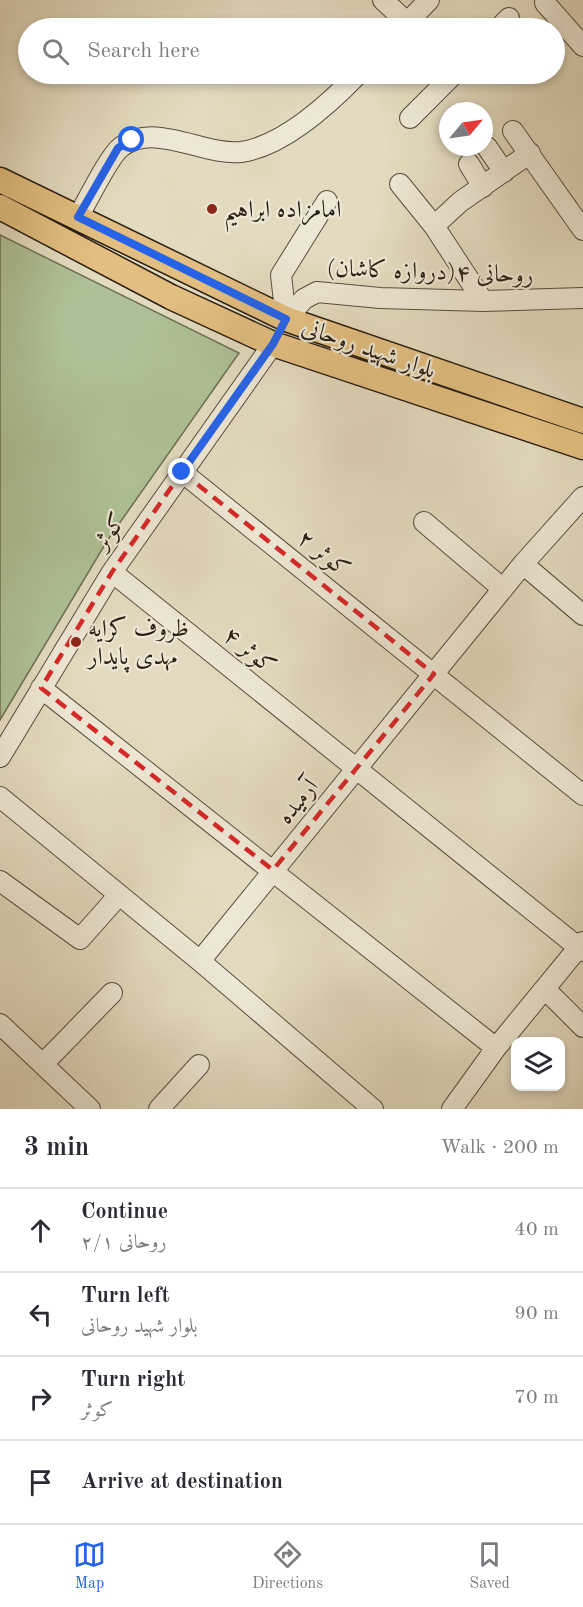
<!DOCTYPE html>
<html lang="en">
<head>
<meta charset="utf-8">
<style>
	body { margin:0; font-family:"Old Standard TT",Amiri,serif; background:#f7f7f7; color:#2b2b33 }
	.controls { position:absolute; right:18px; bottom:18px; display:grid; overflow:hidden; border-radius:12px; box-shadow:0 3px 9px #0003 }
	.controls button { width:54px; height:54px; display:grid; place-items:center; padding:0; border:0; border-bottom:2px solid #e1e1e2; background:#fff; color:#2b2b33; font:30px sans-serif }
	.compass { position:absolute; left:439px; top:102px; width:54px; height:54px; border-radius:50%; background:#fff; box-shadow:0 3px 9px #0003; rotate:61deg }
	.stop { position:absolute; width:18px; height:18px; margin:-14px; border:4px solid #2563eb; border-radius:50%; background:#fff }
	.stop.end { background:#2563eb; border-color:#fff; box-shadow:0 2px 6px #0008 }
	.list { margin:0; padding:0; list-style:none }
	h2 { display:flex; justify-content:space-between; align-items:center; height:78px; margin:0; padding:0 24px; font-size:26px }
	h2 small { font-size:20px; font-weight:400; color:#7c7c81 }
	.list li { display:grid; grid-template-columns:39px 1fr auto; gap:18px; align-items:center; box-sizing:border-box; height:84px; padding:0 24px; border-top:2px solid #e1e1e2 }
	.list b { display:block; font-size:22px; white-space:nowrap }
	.list p { margin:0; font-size:20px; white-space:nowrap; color:#7c7c81 }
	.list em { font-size:20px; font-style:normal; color:#7c7c81 }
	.icon { flex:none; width:33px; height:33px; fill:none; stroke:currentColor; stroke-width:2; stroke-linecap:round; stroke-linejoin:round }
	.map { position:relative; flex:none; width:583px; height:1109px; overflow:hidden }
	.search { position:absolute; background:#fff; box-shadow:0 3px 9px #0003; left:18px; right:18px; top:18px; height:66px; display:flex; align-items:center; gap:15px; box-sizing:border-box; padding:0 21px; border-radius:33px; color:#7c7c81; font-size:22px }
	.sheet { height:414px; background:#fff }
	nav { display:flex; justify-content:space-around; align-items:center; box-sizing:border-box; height:84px; border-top:2px solid #e1e1e2; background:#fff; font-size:16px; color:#7c7c81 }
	nav a { display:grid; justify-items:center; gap:3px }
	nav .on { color:#2563eb }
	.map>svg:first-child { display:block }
	.green { fill:#aec196; stroke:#6c7054; stroke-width:1.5 }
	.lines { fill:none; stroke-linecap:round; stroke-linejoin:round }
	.minor-casing { stroke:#594d3e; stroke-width:22 }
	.major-casing { stroke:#2b1e13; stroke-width:27 }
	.minor { stroke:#ede8d5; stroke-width:20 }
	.major { stroke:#e2be80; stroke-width:24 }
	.route { stroke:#2563eb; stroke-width:8 }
	.marked { fill:none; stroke:#d62828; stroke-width:4.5; stroke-dasharray:12 8; stroke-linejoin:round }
	.poi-dot { fill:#8f2418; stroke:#ede8d5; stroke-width:2 }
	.labels { text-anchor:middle; stroke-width:4.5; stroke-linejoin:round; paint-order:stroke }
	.poi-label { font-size:24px; fill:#2b1e13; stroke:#ede8d5; text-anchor:start }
	.street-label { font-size:24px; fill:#2b1e13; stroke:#ede8d5 }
</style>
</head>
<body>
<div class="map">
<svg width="583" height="1109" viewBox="0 0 583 1109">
	<rect width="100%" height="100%" fill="#e3dbbf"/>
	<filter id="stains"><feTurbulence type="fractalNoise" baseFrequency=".00333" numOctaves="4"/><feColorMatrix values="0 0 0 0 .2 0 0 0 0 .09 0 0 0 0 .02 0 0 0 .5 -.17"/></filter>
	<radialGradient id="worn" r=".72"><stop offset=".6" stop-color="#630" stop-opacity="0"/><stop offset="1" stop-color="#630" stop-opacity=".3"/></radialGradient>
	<path class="green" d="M0 235 239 353 107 541 0 720Z"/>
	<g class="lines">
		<g class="minor-casing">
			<path id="minor" d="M383 0 413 28
				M545 3 583 46
				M402 28 429 0
				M499 28 509 18
				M410 118 454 74
				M513 131 583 230
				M487 147 504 172
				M469 164 483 187
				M400 184 434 226 483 301
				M78 217C87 202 109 156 121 147 155 121 203 156 241 152 283 146 330 103 358 74
				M434 226 460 202 530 153
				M286 319 304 299 317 292 380 298 483 301 583 298
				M286 319 281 275 327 201
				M182 472 583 795
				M424 522 503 589
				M523 564 583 615
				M112 572 583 951
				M41 688 496 1048
				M0 757 112 572 273 344
				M0 797 200 961 373 1109
				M0 881 80 939 119 895
				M200 961 523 564 583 497
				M545 989 583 1027
				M0 1024 90 1109
				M43 1064 112 993
				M159 1109 199 1065
				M452 1109 496 1048 583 942"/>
		</g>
		<g class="major-casing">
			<path id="major" d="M0 180 286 319 583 421
				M0 207 171 297 273 344 583 447"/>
		</g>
		<use href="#minor" class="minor"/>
		<use href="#major" class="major"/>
	</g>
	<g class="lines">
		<path class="route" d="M132 140 118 148 78 217 286 319 273 344 182 472"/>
	</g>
	<path class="marked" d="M182 472 434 674 273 870 41 688 112 572Z"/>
	<g class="poi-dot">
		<circle cx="212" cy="209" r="6"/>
		<circle cx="76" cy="642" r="6"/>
	</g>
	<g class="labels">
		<g class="poi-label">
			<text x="224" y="217">امامزاده ابراهیم</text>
			<text x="88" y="636">ظروف کرایه<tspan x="88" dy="28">مهدی پایدار</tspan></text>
		</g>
		<g class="street-label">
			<text transform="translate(430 271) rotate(2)" y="8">روحانی ۴(دروازه کاشان)</text>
			<text transform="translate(369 348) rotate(19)" y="8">بلوار شهید روحانی</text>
			<text transform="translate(109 531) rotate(-55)" y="8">کوثر</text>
			<text transform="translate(324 553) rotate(39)" y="8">کوثر ۲</text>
			<text transform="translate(250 650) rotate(39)" y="8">کوثر ۴</text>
			<text transform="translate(297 801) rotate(-51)" y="8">آرمیده</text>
		</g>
	</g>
	<rect width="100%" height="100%" filter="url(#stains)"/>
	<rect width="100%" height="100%" fill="url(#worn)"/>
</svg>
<div class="controls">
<button><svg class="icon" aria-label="layers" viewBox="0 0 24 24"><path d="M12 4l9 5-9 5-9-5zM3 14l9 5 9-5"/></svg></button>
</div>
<svg class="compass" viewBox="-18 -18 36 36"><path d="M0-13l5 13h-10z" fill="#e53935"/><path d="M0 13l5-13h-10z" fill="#7c7c81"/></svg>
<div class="stop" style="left:132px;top:140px"></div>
<div class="stop end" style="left:182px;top:472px"></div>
<div class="search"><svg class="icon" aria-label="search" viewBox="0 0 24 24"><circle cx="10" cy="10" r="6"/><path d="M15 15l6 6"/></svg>Search here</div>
</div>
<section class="sheet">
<h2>3 min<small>Walk · 200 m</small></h2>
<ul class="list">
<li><svg class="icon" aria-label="ahead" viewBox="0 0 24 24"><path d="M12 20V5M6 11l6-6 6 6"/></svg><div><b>Continue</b><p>روحانی ۲/۱</p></div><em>40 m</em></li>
<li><svg class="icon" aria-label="left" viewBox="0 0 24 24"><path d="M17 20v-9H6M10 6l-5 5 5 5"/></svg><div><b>Turn left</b><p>بلوار شهید روحانی</p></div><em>90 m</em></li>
<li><svg class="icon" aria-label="right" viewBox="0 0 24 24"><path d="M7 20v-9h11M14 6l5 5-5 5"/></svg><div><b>Turn right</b><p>کوثر</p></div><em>70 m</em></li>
<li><svg class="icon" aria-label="arrive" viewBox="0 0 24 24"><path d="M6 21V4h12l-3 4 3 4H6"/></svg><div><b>Arrive at destination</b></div></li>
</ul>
</section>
<nav>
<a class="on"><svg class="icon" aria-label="map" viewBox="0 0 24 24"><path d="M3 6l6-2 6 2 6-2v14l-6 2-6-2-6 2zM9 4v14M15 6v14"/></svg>Map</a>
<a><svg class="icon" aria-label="directions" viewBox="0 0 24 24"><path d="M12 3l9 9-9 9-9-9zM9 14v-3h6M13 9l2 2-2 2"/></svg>Directions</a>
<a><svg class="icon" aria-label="saved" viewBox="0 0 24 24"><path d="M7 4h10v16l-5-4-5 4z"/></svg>Saved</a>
</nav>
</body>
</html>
